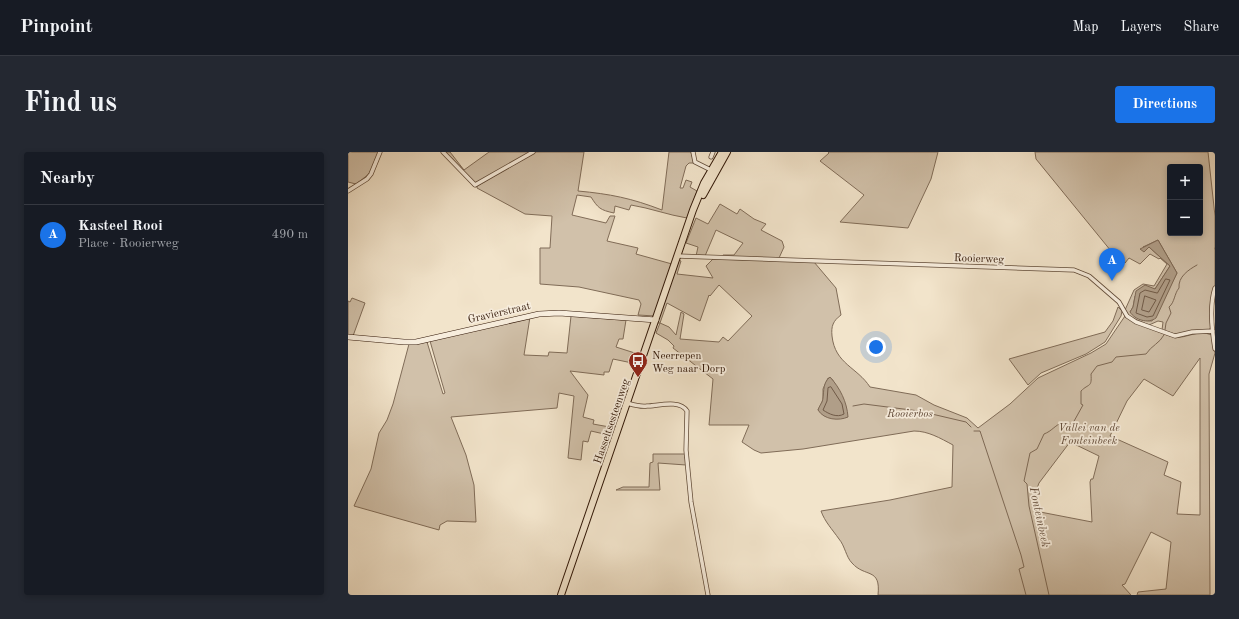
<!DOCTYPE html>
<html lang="en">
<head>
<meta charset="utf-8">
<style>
	body { margin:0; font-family:"Old Standard TT",serif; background:#242831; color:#f1f3f6 }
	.controls { position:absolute; right:12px; top:12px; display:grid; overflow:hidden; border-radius:4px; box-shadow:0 2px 6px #0003 }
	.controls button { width:36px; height:36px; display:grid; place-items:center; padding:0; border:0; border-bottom:1px solid #363941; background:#171b24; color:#f1f3f6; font:20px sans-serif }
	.you { position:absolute; left:528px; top:195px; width:14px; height:14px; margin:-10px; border:3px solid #fff; border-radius:50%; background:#1a73e8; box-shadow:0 0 0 6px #1a73e833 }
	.badge { display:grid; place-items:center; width:26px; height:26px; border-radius:50%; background:#1a73e8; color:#fff; font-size:13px; font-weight:700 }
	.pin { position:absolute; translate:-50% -33px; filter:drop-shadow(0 1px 2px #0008) }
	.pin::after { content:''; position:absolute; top:21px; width:14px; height:12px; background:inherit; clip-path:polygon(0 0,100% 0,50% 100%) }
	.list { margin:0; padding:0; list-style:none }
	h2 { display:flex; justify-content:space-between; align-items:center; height:52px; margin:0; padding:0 16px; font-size:17px }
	h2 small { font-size:13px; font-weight:400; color:#9ea1a6 }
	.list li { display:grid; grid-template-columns:26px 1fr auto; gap:12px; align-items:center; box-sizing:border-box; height:60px; padding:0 16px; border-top:1px solid #363941 }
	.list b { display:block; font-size:15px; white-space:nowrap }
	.list p { margin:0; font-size:13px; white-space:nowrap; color:#9ea1a6 }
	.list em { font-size:13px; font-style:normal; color:#9ea1a6 }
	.map { position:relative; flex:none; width:867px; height:443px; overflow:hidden; border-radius:4px }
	header { display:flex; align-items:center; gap:24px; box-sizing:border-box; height:56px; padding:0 20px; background:#171b24; border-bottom:1px solid #363941 }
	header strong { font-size:19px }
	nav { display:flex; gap:22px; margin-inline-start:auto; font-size:14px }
	.intro { display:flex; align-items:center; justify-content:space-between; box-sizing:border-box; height:96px; padding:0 24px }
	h1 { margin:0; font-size:28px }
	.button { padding:10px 18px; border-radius:4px; background:#1a73e8; color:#fff; font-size:14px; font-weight:700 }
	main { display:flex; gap:24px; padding:0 24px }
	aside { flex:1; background:#171b24; border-radius:4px; box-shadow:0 2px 6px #0003 }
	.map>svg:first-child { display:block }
	.green { fill:#d1c1aa; stroke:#806c58; fill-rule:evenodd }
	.water { fill:#b09e88; stroke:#7d6854 }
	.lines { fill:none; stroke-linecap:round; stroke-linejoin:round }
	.shore { stroke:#705a47; stroke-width:1 }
	.stream { stroke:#7d6854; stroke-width:1 }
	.street-casing { stroke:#604a37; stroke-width:5 }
	.secondary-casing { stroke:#301606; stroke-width:6 }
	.primary-casing { stroke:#301606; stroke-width:8 }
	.street { stroke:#f7eddd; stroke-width:3.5 }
	.secondary { stroke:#f7eddd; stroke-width:5 }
	.primary { stroke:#f2e4cb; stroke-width:6 }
	.labels { text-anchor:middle; stroke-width:3.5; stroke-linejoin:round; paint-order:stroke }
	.street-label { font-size:11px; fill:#301606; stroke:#f7eddd }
	.poi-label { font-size:11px; fill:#301606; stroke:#f7eddd; text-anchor:start }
	.park-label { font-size:11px; font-style:italic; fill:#604937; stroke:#f7eddd }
	.water-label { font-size:12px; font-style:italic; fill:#634c3a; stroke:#f7eddd }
</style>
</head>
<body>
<header>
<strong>Pinpoint</strong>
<nav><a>Map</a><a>Layers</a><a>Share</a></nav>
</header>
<div class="intro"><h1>Find us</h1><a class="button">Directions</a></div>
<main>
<aside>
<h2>Nearby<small></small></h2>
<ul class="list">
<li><span class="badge">A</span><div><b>Kasteel Rooi</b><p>Place · Rooierweg</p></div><em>490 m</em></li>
</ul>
</aside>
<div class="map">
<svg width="867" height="443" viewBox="0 0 867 443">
	<rect width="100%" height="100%" fill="#f2e4cb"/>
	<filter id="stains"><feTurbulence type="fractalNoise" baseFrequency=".005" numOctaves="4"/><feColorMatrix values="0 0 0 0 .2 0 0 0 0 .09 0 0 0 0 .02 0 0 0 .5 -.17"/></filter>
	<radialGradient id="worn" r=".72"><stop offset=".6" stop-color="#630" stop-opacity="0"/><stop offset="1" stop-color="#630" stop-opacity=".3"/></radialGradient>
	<path class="green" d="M0 0H31L21 22 8 32 0 30Z
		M97 0H102L116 18 141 0H184L128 32Z
		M188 0H236L230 39C262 42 283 46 314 58L321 0H343L346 11H341L338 14 332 36H335L338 28 344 30 342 35 349 39 339 66C320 63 302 56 283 53L281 58 267 54 266 61C252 58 250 56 243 45L229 43 224 63 258 71 262 64H267L259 89 290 96 288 102 324 112 307 164 290 163 293 152 291 148 231 135 192 132V96H202L204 64 177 62 129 36V34Z
		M480 0H590L583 27 560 76 492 70 516 43 472 9 481 1Z
		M687 0H860L867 64V134L863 175 861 178 830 183 814 178 815 170 810 169 801 173 780 164 777 158 786 138 795 132 806 134 819 112 812 106 811 107 802 102 792 112 781 106 777 111 762 105 763 99 688 7ZM822 15H852V81H822ZM810 88 829 121 804 169C794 169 789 166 782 160L785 155 787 144 807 137 822 114 801 95H795Z
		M372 52 389 62 392 57 406 67 418 72 413 78 434 89 436 95 431 106 375 105V103H386L395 91 368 78 357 104H348L350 95 338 91 348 66 360 72Z
		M365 107 466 110 488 136 493 163C485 169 483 174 484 184 487 212 509 215 522 235L568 243 586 253 619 266 630 276 662 252 690 226 743 201 758 192 777 164C790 169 815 184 827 185 838 187 849 177 864 183L867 201 861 222 862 443H789L790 440 818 437 823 390 803 380 777 432 774 433 783 443H530C533 415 517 426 504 411 498 405 497 394 491 387 484 377 477 370 473 359L542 348 604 335 605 293C592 286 580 279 566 279L455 297 413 301 406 298 394 290 401 273H361L365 227 325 196 326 194 320 188 308 181 312 171H309L331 108 333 109 329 122 365 126 358 114ZM371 133 404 164 380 189 375 185 371 190 332 187 336 162 333 160 328 183 321 175 312 171 319 151 352 169 361 143 362 144ZM852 206V363L829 362 833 330 816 323 820 310 762 284 779 249 796 227 825 244ZM480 226 484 227 490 237 470 258 475 248V237ZM722 290 751 304 745 327H743L742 330 744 370 687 359 688 339 691 331Z
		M4 146 17 151 5 184 0 183V149L2 150Z
		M770 155 774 159 773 164 757 190 738 202 693 221 680 233 661 207 757 180 765 169Z
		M223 164 278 168 275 187H271L268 195 293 203 289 212 265 207 261 220H256V223L222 219 240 243 235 265 246 268 245 272 267 276 265 284 243 279 240 290 235 289 233 308 220 306 226 244 211 241 209 256 103 265 118 303 126 333 128 370 99 369 92 373 91 378 6 354 23 317 31 281 39 268 45 252 61 192 79 190 95 242 97 241 82 189 182 165 176 203 200 204 201 200 219 201Z
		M305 302H337L338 313 310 311 312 338H268L275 335H301L302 311 305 310Z"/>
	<path class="water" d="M810 88 829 121 808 166C800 172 787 168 782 160L785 155 788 139 797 133 807 137 822 114 801 95 796 100 792 97Z
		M482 225C492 236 499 250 500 265 491 269 476 268 470 258 471 255 473 252 474 250 477 243 473 232 482 225Z"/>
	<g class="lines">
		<path class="shore" d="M818 127 822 128 805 164 799 165 788 161 792 141 797 138 809 141Z
			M797 144 808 148 801 160 794 158Z
			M483 235 494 252 496 262C489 266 481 262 475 258L479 249 480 236Z"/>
		<path class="stream" d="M867 96V97
			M817 178 818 171 823 161 821 155C827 150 826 142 831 136 830 125 840 118 849 113
			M505 254 516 252 571 259 618 270 623 275
			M626 279H632L673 403 676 415 671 417 678 443
			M701 443 681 354 679 332 676 329 682 301 689 297 696 282C704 279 706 274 715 270L721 273 725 271 735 253 733 252V239C741 231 744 236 743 222L749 214 764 210 768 205 798 202C803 194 812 191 816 183"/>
		<g class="street-casing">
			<path id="street" d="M95 0 127 33 185 0
				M345 0 347 10 363 18
				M363 5 365 0
				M0 39 19 27 23 22 32 0
				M330 104 726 118 741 124 771 150 779 164 788 170 827 184 844 180 865 179
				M867 136C861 154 864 179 867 197
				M279 251C286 253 292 255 299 254 309 254 332 247 339 259L338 298 343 350 360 443"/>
		</g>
		<g class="secondary-casing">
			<path id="secondary" d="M0 185 56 190H68L191 162 211 161 308 168"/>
		</g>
		<g class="primary-casing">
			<path id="primary" d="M355 43 379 0
				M213 443 345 58 356 31 374 0"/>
		</g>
		<use href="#street" class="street"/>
		<use href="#secondary" class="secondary"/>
		<use href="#primary" class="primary"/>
	</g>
	<defs>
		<g id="bus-pin" transform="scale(1)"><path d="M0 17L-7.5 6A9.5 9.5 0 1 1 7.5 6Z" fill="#8f2418" stroke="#f7eddd"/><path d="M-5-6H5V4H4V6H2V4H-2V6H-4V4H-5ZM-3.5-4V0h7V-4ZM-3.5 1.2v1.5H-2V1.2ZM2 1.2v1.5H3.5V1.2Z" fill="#fff"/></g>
	</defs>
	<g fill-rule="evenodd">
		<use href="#bus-pin" x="290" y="209"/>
	</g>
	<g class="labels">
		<g class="street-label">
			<text transform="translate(631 106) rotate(2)" y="4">Rooierweg</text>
			<text transform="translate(151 160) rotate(-13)" y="4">Gravierstraat</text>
			<text transform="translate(263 269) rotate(-71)" y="4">Hasseltsesteenweg</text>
		</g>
		<g class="poi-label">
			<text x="304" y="207">Neerrepen<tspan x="304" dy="13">Weg naar Dorp</tspan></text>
		</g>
		<g class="park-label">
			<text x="562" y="265">Rooierbos</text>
			<text x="741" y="279">Vallei van de<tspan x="741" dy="13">Fonteinbeek</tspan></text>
		</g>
		<g class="water-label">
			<text transform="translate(692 365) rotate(78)" y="4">Fonteinbeek</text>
		</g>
	</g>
	<rect width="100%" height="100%" filter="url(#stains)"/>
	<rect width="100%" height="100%" fill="url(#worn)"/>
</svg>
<div class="controls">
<button>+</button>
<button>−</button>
</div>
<div class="you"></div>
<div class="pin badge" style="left:764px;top:129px">A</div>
</div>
</main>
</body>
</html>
